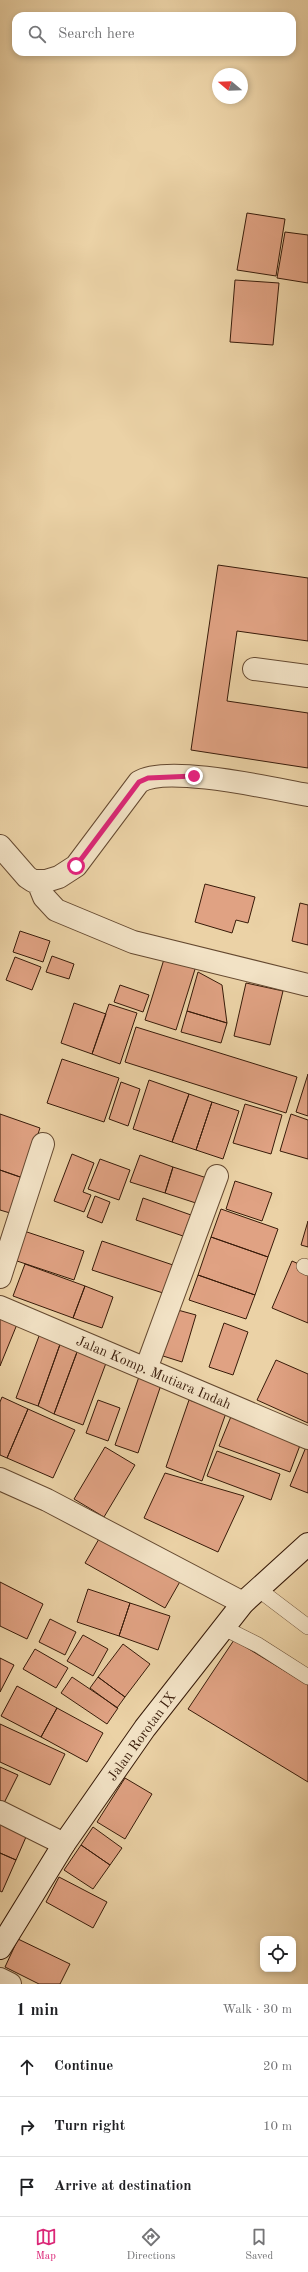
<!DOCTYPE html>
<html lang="en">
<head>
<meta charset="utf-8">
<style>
	body { margin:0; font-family:"Old Standard TT",serif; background:#f2f2f2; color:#202124 }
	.controls { position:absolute; right:12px; bottom:12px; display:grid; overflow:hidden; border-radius:8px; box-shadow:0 2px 6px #0003 }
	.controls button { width:36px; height:36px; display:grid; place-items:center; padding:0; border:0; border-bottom:1px solid #e0e0e0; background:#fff; color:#202124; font:20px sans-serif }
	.compass { position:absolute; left:212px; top:68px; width:36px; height:36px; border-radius:50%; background:#fff; box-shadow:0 2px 6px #0003; rotate:289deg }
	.stop { position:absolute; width:12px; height:12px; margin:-9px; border:3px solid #db2777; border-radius:50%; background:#fff }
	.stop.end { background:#db2777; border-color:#fff; box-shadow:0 1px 4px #0008 }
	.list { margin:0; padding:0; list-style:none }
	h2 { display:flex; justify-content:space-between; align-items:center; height:52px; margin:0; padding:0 16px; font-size:17px }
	h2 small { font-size:13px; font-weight:400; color:#757577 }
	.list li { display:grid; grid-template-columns:26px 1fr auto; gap:12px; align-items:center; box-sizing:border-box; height:60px; padding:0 16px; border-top:1px solid #e0e0e0 }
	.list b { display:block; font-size:15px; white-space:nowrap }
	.list em { font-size:13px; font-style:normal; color:#757577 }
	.icon { flex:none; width:22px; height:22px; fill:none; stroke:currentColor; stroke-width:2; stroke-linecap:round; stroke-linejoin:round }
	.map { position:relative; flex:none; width:308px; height:1984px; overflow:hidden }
	.search { position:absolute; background:#fff; box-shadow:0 2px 6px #0003; left:12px; right:12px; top:12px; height:44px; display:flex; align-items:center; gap:10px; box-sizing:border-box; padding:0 14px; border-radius:12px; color:#757577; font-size:15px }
	.sheet { height:232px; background:#fff }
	nav { display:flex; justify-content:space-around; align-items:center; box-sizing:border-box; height:56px; border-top:1px solid #e0e0e0; background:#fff; font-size:11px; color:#757577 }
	nav a { display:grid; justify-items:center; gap:2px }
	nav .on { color:#db2777 }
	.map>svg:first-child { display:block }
	.building { fill:#e0a283; stroke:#381b09 }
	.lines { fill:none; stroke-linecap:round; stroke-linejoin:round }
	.lane-casing { stroke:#654930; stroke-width:16 }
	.street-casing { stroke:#654930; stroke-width:24 }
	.secondary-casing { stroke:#381b09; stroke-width:24 }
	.lane { stroke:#f2e2c5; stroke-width:15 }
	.street { stroke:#f2e2c5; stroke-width:22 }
	.secondary { stroke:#f2e2c5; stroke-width:22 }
	.route { stroke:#db2777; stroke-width:5 }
	.labels { text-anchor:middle; stroke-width:3; stroke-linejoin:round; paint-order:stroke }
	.street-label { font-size:14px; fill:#381b09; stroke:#f2e2c5 }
</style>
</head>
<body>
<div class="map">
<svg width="308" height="1984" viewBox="0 0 308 1984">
	<rect width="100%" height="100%" fill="#ebd2a6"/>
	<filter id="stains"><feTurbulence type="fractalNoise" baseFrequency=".005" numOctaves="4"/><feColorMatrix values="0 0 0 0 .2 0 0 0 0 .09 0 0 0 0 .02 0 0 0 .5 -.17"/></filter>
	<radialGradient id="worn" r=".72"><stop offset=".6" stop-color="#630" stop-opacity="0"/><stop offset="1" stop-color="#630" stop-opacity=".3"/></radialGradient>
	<path class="building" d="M247 213 285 219 276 276 237 270Z
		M285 232 308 235V283L277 278Z
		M235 280 279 283 273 345 230 342Z
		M218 565 308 578V641L237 631 227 701 308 713V768L191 750Z
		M205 884 255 897 248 923 236 920 232 933 195 922Z
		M300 903 308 905V945L292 941Z
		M20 931 50 941 43 962 13 952Z
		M52 956 74 964 69 979 46 972Z
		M165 956 196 966 176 1030 145 1020Z
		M15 957 41 967 32 990 6 980Z
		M198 972 222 985 227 1023 187 1011Z
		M246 983 283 991 270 1045 234 1036Z
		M120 985 149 995 143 1012 114 1002Z
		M74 1003 106 1014 92 1054 61 1043Z
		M109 1004 137 1013 120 1064 92 1054Z
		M187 1011 227 1023 221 1043 181 1032Z
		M136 1027 297 1077 286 1113 125 1062Z
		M62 1059 119 1078 104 1122 47 1103Z
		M308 1074V1116L296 1112Z
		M149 1080 189 1094 172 1142 133 1129Z
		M121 1082 140 1089 128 1126 109 1119Z
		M189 1094 212 1102 196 1150 172 1142Z
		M212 1102 239 1111 223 1159 196 1150Z
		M245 1104 282 1115 271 1154 233 1143Z
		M0 1114 40 1128 23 1178 0 1170Z
		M291 1114 308 1120V1159L280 1151Z
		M72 1154 94 1163 83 1192 91 1195 84 1212 54 1201Z
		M140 1155 173 1167 165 1193 130 1182Z
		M100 1159 130 1170 119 1200 88 1189Z
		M173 1167 210 1179 202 1205 165 1193Z
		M0 1170 23 1178 10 1213 0 1210Z
		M235 1181 272 1193 262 1221 226 1209Z
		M95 1196 110 1202 102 1223 87 1217Z
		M143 1198 191 1215 183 1236 136 1220Z
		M221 1209 278 1229 268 1257 211 1237Z
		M308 1221V1247L301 1245Z
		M24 1231 84 1251 74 1280 14 1260Z
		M211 1237 268 1257 255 1295 198 1275Z
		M102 1241 173 1265 163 1293 92 1270Z
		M292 1261 308 1268V1323L272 1308Z
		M25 1264 85 1286 73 1318 13 1296Z
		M198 1275 255 1295 246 1319 189 1300Z
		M85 1286 113 1297 102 1328 73 1318Z
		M0 1309 20 1317 0 1366Z
		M174 1309 196 1315 182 1362 160 1355Z
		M224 1323 248 1332 233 1375 209 1367Z
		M42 1328 63 1336 38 1406 16 1398Z
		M63 1336 80 1344 54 1414 38 1406Z
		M80 1344 109 1355 83 1425 54 1414Z
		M276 1360 308 1374V1423L257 1400Z
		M141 1371 163 1379 138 1453 115 1445Z
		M2 1397 28 1409 7 1458 0 1455V1402Z
		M98 1400 120 1408 108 1441 86 1433Z
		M189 1400 226 1413 202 1481 166 1467Z
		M28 1409 75 1430 53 1478 7 1458Z
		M232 1414 302 1440 290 1472 219 1446Z
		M105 1447 135 1465 104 1517 74 1499Z
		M306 1447H308V1493L290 1486Z
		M217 1451 280 1474 271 1500 207 1476Z
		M165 1473 244 1496 218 1552 144 1518Z
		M103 1532 182 1578 165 1608 85 1563Z
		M0 1582 43 1604 27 1639 0 1626Z
		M88 1589 130 1603 119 1636 77 1622Z
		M130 1603 170 1616 158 1650 119 1636Z
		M50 1619 76 1632 65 1655 39 1642Z
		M83 1635 108 1649 93 1676 67 1661Z
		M234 1640 308 1685V1782L188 1709Z
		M123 1644 150 1664 125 1697 98 1677Z
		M35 1649 68 1668 56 1688 23 1669Z
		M0 1658 14 1665 0 1692Z
		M72 1677 118 1708 107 1724 61 1693Z
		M98 1677 125 1697 117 1708 90 1688Z
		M17 1686 57 1708 41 1737 1 1716Z
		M57 1708 103 1733 87 1762 41 1737Z
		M0 1724 65 1754 50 1785 0 1762Z
		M0 1767 18 1775 4 1803 0 1801Z
		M125 1778 152 1794 125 1839 97 1822Z
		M0 1817 29 1830 16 1860 0 1853Z
		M93 1827 122 1848 110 1865 81 1845Z
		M81 1845 110 1865 93 1889 64 1870Z
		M0 1853 16 1860 2 1892 0 1891Z
		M59 1877 107 1902 93 1928 46 1902Z
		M18 1939 70 1964 60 1984H39L5 1967Z"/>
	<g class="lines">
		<g class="lane-casing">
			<path id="lane" d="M304 1266 308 1268
				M258 1589 308 1627
				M224 1628 258 1645 308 1677"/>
		</g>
		<g class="street-casing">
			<path id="street" d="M254 669 308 676
				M0 846 27 877 33 881H46L59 877 76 866 139 782C166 764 274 789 308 795
				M38 882 44 897 56 910 133 942 308 985
				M0 1277 43 1144
				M0 1307 308 1438
				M146 1369 217 1176
				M0 1479 47 1500 243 1603
				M0 1812 64 1844
				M0 1979 10 1984"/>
		</g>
		<g class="secondary-casing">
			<path id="secondary" d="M0 1948 64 1844 145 1728 243 1603 308 1544"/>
		</g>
		<use href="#lane" class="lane"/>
		<use href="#street" class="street"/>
		<use href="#secondary" class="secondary"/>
	</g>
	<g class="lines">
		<path class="route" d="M76 866 139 782 148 778 194 776"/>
	</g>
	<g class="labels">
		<g class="street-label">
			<text transform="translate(154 1372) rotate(23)" y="5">Jalan Komp. Mutiara Indah</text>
			<text transform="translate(141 1736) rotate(-54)" y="5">Jalan Rorotan IX</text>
		</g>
	</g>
	<rect width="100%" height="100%" filter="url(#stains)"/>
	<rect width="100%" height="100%" fill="url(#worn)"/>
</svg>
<div class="controls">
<button><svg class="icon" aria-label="locate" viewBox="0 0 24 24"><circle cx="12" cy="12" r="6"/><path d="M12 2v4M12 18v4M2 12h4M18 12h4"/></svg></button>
</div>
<svg class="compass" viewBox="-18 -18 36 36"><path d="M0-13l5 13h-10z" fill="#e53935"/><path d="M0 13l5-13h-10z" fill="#757577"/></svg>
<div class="stop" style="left:76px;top:866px"></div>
<div class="stop end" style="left:194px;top:776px"></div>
<div class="search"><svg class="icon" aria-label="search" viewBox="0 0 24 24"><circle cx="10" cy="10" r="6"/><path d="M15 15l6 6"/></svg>Search here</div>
</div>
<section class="sheet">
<h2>1 min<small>Walk · 30 m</small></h2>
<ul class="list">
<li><svg class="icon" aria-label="ahead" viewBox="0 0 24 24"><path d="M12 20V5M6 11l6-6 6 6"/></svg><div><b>Continue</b></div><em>20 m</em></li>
<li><svg class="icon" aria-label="right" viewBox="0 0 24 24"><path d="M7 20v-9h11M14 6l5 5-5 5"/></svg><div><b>Turn right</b></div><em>10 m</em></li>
<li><svg class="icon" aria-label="arrive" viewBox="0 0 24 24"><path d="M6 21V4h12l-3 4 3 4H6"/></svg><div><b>Arrive at destination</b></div></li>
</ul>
</section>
<nav>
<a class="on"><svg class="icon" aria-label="map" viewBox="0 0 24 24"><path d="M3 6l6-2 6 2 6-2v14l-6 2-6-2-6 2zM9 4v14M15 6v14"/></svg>Map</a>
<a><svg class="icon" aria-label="directions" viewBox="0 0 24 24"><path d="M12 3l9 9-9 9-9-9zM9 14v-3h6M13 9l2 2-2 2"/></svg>Directions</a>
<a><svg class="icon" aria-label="saved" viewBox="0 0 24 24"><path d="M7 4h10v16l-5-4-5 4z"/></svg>Saved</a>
</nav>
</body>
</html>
